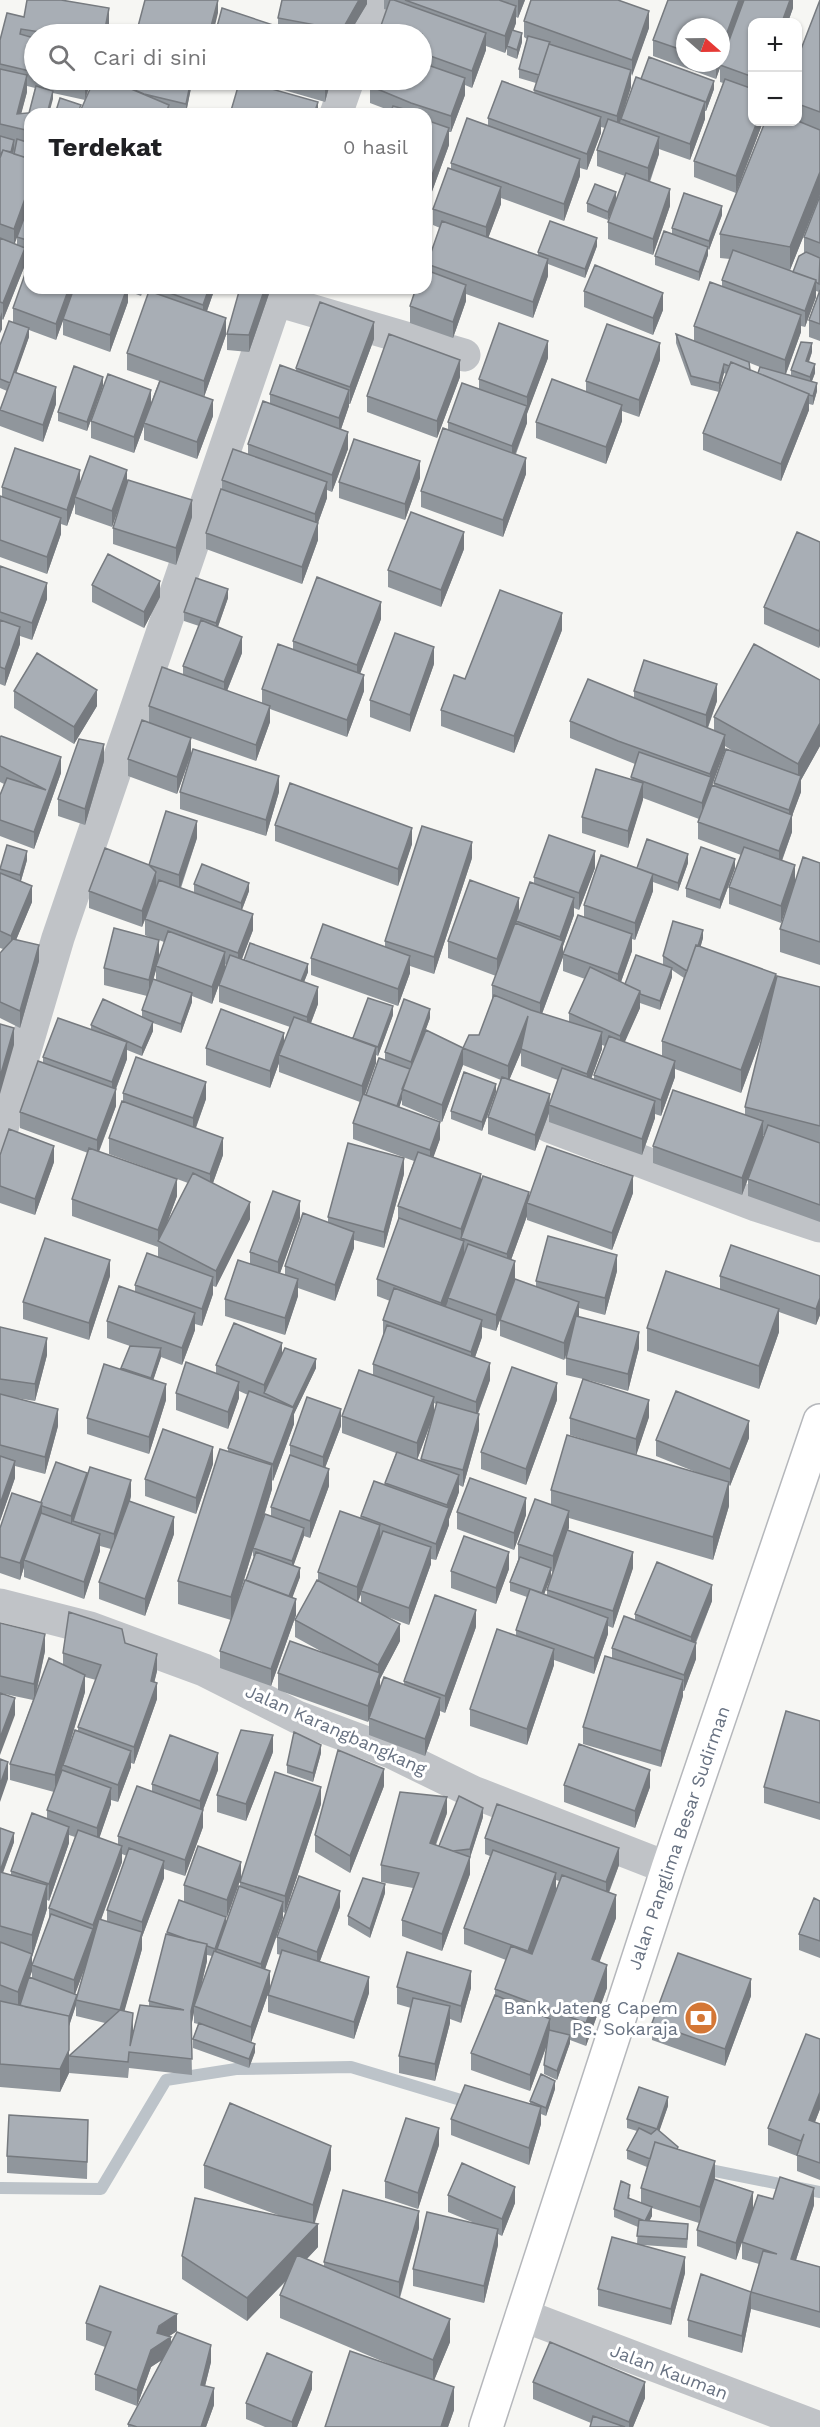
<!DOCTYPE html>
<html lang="id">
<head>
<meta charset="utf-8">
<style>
	body { margin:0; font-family:"Work Sans",sans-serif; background:#f6f6f6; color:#202124 }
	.controls { position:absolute; right:18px; top:18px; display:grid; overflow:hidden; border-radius:12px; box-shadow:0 2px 4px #0004 }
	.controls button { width:54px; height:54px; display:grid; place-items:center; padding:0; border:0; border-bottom:2px solid #e0e0e0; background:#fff; color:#202124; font:30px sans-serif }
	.compass { position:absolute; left:676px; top:18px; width:54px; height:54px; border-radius:50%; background:#fff; box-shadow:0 2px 4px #0004; rotate:110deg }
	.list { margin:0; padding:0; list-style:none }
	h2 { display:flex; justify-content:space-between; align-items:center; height:78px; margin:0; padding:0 24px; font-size:26px }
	h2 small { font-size:20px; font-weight:400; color:#757577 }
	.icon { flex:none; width:33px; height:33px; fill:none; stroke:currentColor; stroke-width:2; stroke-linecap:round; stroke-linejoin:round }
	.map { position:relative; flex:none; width:820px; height:2427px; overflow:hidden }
	.search { position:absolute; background:#fff; box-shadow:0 2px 4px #0004; left:24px; top:24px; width:408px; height:66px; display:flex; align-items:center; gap:15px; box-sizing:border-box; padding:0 21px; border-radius:33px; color:#757577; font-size:22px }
	.panel { position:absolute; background:#fff; box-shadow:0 2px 4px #0004; left:24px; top:108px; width:408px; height:186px; border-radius:18px }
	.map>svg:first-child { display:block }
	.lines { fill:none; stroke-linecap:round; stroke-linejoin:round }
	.stream { stroke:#bcc3c9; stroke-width:12 }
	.trunk-casing { stroke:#b5b7bb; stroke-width:36 }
	.minor { stroke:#c0c3c7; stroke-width:33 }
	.trunk { stroke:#fff; stroke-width:33 }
	.wall { fill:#90969c; fill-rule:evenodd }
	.shaded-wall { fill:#767a7f }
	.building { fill:#a8aeb5; stroke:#767a7f; stroke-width:1.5 }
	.labels { text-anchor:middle; stroke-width:6; stroke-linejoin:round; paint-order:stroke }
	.street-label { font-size:18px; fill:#687282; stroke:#fff }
	.poi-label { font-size:18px; fill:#687282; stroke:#fff; text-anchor:end }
</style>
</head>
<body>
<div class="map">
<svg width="820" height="2427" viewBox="0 0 820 2427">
	<rect width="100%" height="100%" fill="#f6f6f3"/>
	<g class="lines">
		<path class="stream" d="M700 2168 820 2192
			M0 2188 101 2189 166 2080 236 2069 351 2067 474 2104"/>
		<g class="trunk-casing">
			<path id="trunk" d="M486 2427 668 1868 820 1421"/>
		</g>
		<path class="minor" d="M363 34 375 0
			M336 114 348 80
			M276 300 464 355
			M549 1126 756 1205 820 1226
			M0 1135 58 938 280 288
			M0 1605 90 1628 204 1670 297 1717 391 1752 473 1792 668 1868
			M522 2315 817 2427"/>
		<use href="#trunk" class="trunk"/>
	</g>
	<path class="wall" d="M367 0V4L349 34H278V18Z
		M384 0H525L518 18 516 17V23L513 31 522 42 517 59 507 55V48L505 53 486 46V50L472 88 465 85V95L451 132H449V145L426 208V114H390L391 111 370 103V86L422 80V34L387 10 384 9Z
		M668 0H793V8L788 22H753V122H763L736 193 694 177V161L723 83 720 82V67L716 79 653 56V40ZM685 27H721V63H685Z
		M820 0V195L790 270H787L793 272 804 253V237L820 196V341L809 337V320L819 292 816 291V297L805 327 801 326V332L786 374 791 375V370L812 352 809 362 815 373 812 381 817 391 813 405 809 404V410L781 481 703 450V433L719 392 691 385 676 343V334L694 341V326L722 286V280L730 259 720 258V234L798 122V57ZM750 363 760 367 758 373 750 370ZM724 373 726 374 719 392Z
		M24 17 109 24 107 34H34V80H91L86 98 130 88 132 80H202L201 85 191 82V88L186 113 169 109V114L81 111 85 100 53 93V99L30 114V201L14 244 17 245V237L30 202V258L25 256V265L3 320 2 319V329L0 333V40ZM27 86 35 88 29 113H21L27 92Z
		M524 21 649 28 631 76V87L621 119 641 79 714 89 706 111H705V119L690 160 659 149V154L650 182 670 206 653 255 608 239V222L625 176 597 166V150L605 128 601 127V133L587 170 580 168V176L564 221 501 198V204L488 238 538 256V252L597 246 585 278 548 264V276L533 318 466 294V301L453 338 410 323V306L427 271V264L440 228 433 225V209L451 169V163L488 126V118L534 92 536 83 519 78V69L527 39 524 37Z
		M247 80H265L264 83Z
		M270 80H331L325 102 270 86Z
		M616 201 608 220 587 212V203Z
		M722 215 709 250 708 249V255L699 281 655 265V256L672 234V228Z
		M30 288H144L141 296 128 291V302L110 352 63 335V320L56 340 29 330V337L16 372 56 404 43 442 0 426V410L7 391 0 388V345L13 322V308Z
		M154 288H215L207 311 226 335 204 397 213 416 197 459 144 440V426L134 453 91 438V421L151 403 159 381 127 370V353L154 293Z
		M271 288 249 352 227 350V334Z
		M584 291 663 310 653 335 584 307Z
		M374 339 350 404H349V406L341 429 348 449 332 492 327 490V498L318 523V540L302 584 206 549V533L222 489V480L248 454V444L270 404V394L296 371V368Z
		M548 358 527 413V423L516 454 526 474 503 537 421 507V491L448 429V422L479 389V379Z
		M660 360 639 417 622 411V421L606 464 536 438V422L586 392V381Z
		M460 377 437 438 367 412V396Z
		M103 386 87 431 58 421V412Z
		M420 478 405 520 339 498V482Z
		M80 481 127 483 192 517 176 565 113 544V528L121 502 112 527 75 514V503L67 526 61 524V534L47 574 0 557V496H2V487Z
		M820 542V645L819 648 764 624V607Z
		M464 549 441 607 388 587V570Z
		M0 566 47 599 32 640 20 636V644L5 686 0 684Z
		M92 585 160 597 144 628 92 602Z
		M228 598 218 627 242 653 227 691 262 703V689L293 649V641L381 619 360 673 364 691 347 737 270 709V722L256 761 191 738V754L279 792 266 836 180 809V792L190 758 177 794 128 776V759L149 722V706L183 675V666L199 626 184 621V612Z
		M562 630 514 753 441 726V710L465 679Z
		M434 664 410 732 370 717V700Z
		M820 680V746L801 780V792L792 816V832L782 861 795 880 820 863V965L780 952V929L790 898 781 923 729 904V887L741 855 698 839V822L699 819 643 798 628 848 582 833V817L631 779 635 764 570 738V721L634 697V691L717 701 708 728 714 730V717ZM725 746 734 752 714 783V786H712Z
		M14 691 97 706 74 744 14 708Z
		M0 737 61 773 34 849 0 836V795L4 784 0 782Z
		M104 761 85 825 58 816V799Z
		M275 825 412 844 398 886 275 841Z
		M197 838 181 888 194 892V884L249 891 242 910 253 930 242 959 308 972 304 982 318 1004 311 1023 353 1038 393 1015 378 1056 376 1055V1063L365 1095H366L385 1060V1052L430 1018 424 1034 463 1048 479 1035 492 1000V985L496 976 448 958V941L519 913 534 884V877L595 868 579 910 574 908V915L563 946V957L542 1014 569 1022V1013L585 979 563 971V954L584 917V905L637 868 688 863 678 891 653 882V891L635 940 632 939V951L621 982 625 984 663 964V956L703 938 700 947 776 982 820 987V1222L748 1196V1179L765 1135H763V1138L742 1195 653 1163V1146L745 1115V1107L764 1031 741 1093 675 1069V1077L661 1116 655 1114V1118L642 1155 549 1122V1113L535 1151 488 1134V1117L501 1080 463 1065 442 1122 402 1105V1099L399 1107 440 1139 433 1157 481 1183 529 1195 633 1193 612 1250 527 1220V1216L511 1260 515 1278 496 1331 482 1327V1337L475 1357 490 1380 478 1414 479 1430 463 1487 459 1485V1492L449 1519V1525L436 1560 431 1559V1564L409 1625 385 1616 400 1641 380 1679V1688L404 1685V1681L476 1627 445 1713 440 1711V1714L425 1756 369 1735V1720L368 1722 278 1690V1673L326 1654 295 1637V1620L318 1581V1572L385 1485V1483L396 1453 342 1433V1416L373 1375V1364L383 1336V1320L390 1301 377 1296V1279L398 1221V1206L414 1161 353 1139V1123L360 1102 279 1072V1063L270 1088 206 1065V1048L284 1042 290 1027 219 1002V985L226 965 225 964V968L212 1004 192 996V1002L181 1033 153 1023V1031L142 1056 127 1050V1059L116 1089V1106L99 1152 177 1196 165 1228 188 1183 109 1154V1138L123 1101V1093L206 1099 196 1128 223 1155 213 1183 250 1219 216 1287 213 1286V1294L202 1326 195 1324V1330L182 1365 161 1357 153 1380 166 1400 149 1454 87 1434V1418L121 1369 130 1346 107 1338V1321L135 1292V1285L158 1257V1247L72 1216V1199L88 1153 20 1128V1112L43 1063V1057L91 1030V1025L142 1017V1010L147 996 104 985V968L151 938 145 935V920L142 927 89 908V891L149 865ZM159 940 164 942 159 957ZM156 970V980L153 979ZM672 970 684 978 662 1041V1056L624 1042 640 1008V1003L660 1010 672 977ZM602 1045 605 1046 594 1075V1080L591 1079 602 1049ZM521 1052V1066L558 1080 550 1103 509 1080ZM434 1403 436 1404 434 1413ZM433 1417 421 1459V1461L417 1460ZM361 1594V1603L358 1602Z
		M472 858 434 974 410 966V973L398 1006 311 975V958L385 947V941Z
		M27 860 21 881 32 902 16 940 39 961 20 1028 0 1018V953L3 949 0 948V869Z
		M735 868 720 909 686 897V888Z
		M496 1092 482 1131 451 1119V1111Z
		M0 1155 54 1162 35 1215 0 1203Z
		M404 1174 384 1248 354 1240V1248L335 1301 298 1288V1296L285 1335 225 1316V1299L250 1264V1252L300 1218 280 1273 285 1275V1266L328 1222V1217Z
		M617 1271 605 1315 579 1308V1317L639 1348 628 1391 588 1380 649 1417 636 1455 703 1475 656 1456V1440L749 1438 730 1486 729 1485V1506L713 1560 569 1518 568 1530 633 1568 613 1628 608 1626V1634L594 1674 554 1660V1665L527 1745 470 1726V1709L516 1636V1630L527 1597 510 1591V1582L518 1560V1544L551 1505V1490L614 1449 570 1435V1418L583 1379 566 1375V1358L568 1351 564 1360 500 1336V1320L536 1286V1281ZM551 1571 553 1572 547 1590V1595L544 1594 551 1577Z
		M110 1276 89 1340 23 1319V1302Z
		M720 1276H820V1315L816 1325 779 1312V1332L759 1389 647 1351V1328L720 1289Z
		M0 1327 47 1355 35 1401 16 1398 58 1426 45 1474 15 1466V1478L0 1521Z
		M282 1356 316 1368 294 1414V1424L273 1481 272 1480V1489L259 1533 271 1516V1507L290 1456V1445L341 1426 325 1468 329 1486 310 1538 304 1536 293 1566 300 1577 292 1597 296 1615 271 1686 220 1668V1651L231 1620 178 1604V1581L228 1452V1448L248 1395 239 1391V1398L228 1429 176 1410V1393L216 1373V1365ZM253 1550V1556L254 1557 235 1610Z
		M557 1400 526 1485 481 1469V1452Z
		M213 1464 196 1514 145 1496V1479Z
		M131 1496 130 1501 174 1534 145 1616 99 1599V1582L111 1549 100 1546V1551L84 1599 24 1577V1567L20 1580 0 1573V1528L41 1502Z
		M457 1512 526 1515 514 1550 457 1529Z
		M509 1569 496 1604 451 1588V1571Z
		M712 1601 696 1643V1659L684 1691H683V1696L661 1767 583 1744V1727L612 1658V1648L635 1620V1614Z
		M0 1623 45 1651 36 1695 63 1665V1653L125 1643 157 1671 154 1682 157 1699 134 1764 131 1763V1767L118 1802 111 1800V1804L99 1838 118 1845V1836L152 1791V1784L218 1770 203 1810V1827L185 1876 164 1869V1878L142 1937V1949L124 2011 133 2030V2036L149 2006V2001L167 1932 226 1922 240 1886V1882L321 1804 285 1913 283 1912 265 1969 270 1987 281 1955 277 1954V1937L340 1907 320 1961 369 1993 354 2039 268 2012V1994L251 2042 255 2052 249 2068 193 2048V2039L198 2024 194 2023V2012L191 2026 192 2075 129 2068 128 2078 69 2073 60 2092 0 2087V1828L14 1842 3 1873 11 1875V1871L47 1819V1810L54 1792 10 1780V1764L33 1700 0 1693ZM85 1677 96 1680 78 1727V1732L68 1750 85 1692ZM69 1835 75 1837 49 1908V1920L32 1965V1978L30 1977 32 1971V1957L47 1909V1900L49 1901 69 1843ZM122 1854 127 1856 107 1910V1922L101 1920 122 1862ZM207 1955 212 1956 200 1991 207 1961ZM87 1962 77 1998 75 1994ZM76 2005V2016L105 2023 69 2056V2026Z
		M820 1721V1820L764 1803V1787Z
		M273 1752 246 1821 217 1812V1795Z
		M321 1753 313 1782 287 1773V1765Z
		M564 1785 650 1787 635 1828 564 1802Z
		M384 1786 350 1873 315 1852V1835Z
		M447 1813 436 1845 439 1846 483 1817 470 1857V1874L442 1951 402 1936V1920L413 1888 381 1882V1865Z
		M485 1838 619 1865 609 1893 616 1918 599 1962 607 1988 586 2046 570 2040V2043L557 2080 544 2074V2065L547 2045 530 2091 471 2070V2053L495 1995V1989L506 1960 464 1944V1928L490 1856 485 1854ZM556 1880 559 1881 551 1904Z
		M241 1878 227 1917 184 1902V1885Z
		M385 1893 370 1938 348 1925V1916Z
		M820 1901V1958L799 1950V1934Z
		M397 1987 471 1988 461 2023 450 2019V2023L435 2081 399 2073V2056L411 2008 397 2004Z
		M751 1996 725 2066 652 2040V2023Z
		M820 2039V2109L815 2122 820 2124V2180L797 2171V2156L768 2145V2128Z
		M555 2089 546 2116 541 2114V2124L529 2165 451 2135V2119L530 2104V2101Z
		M668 2106 659 2131 678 2149 715 2178 713 2183 753 2209 773 2199 814 2205 796 2260 820 2267V2328L751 2309V2292L759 2264 742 2259V2242L736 2260 697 2246V2230L699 2223 652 2208V2216L649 2221 688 2233 687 2248 643 2245 685 2273 671 2325 598 2306V2289L637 2244 638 2227 614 2217V2209L630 2194 629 2199 641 2203V2188L647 2167 627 2159V2150L637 2131 627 2128V2119Z
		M88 2120 87 2179 7 2173V2156Z
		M439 2145 418 2209 385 2198V2181Z
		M204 2165 331 2169 314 2223 318 2247 307 2259 324 2266V2262L419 2228 400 2298 450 2342 434 2380 454 2410 448 2427H325L391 2365 280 2318V2295L287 2280 247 2321 182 2279V2256L278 2215 204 2188Z
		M448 2195 515 2203 502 2236 498 2234V2245L484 2303 413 2286V2269L472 2222 448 2212Z
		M751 2309 742 2353 688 2337V2320Z
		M86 2323 177 2331 169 2336 171 2344 211 2362 205 2386 214 2405 206 2427H128V2424L163 2359 151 2367 137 2406 95 2390V2374L105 2347 86 2340Z
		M533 2382 645 2398 633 2427H590L591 2423 533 2399Z
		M312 2389 297 2427H265L246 2419V2403Z"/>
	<path class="shaded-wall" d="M218 0V13L213 34H209Z
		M359 0H367V4L349 34H342V30Z
		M518 0H525L518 18Z
		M739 0H745L716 79V63H721V49Z
		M790 0H793V8L788 22H782Z
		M516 6V23L505 53V36Z
		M109 8V24L107 34H104Z
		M649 11V28L632 76V60Z
		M486 33V50L472 88V71Z
		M522 33V42L517 59V50Z
		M631 70V87L617 132V116Z
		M27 75V92L17 130V114Z
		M465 78V95L451 132V116Z
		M86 80H91L85 100V84Z
		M191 80V88L186 113V104Z
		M327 80H331L325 102V85Z
		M714 81V89L706 111V102Z
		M53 91V99L49 114H47Z
		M318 102V114H314Z
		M705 102V119L690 160V144Z
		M169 105V114H165Z
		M601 117V133L587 170V154Z
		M757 122H763L736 193V176Z
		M449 128V145L426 208V192Z
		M659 137V154L648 185V168Z
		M14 140V149L9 165V157Z
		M580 159V176L564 221V204Z
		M820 172V195L790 270V247Z
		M30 185V201L14 246V229Z
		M501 187V204L486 244V227Z
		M670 189V206L653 255V239Z
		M616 192V201L608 220V212Z
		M722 206V215L709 250V241Z
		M428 214V231L426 237V220Z
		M597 238V246L585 278V269Z
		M708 247V255L699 281V272Z
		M25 248V265L3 320V303Z
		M548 259V276L533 318V302Z
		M816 280V297L805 327V311Z
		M466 285V301L453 338V322Z
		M69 288H75L56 340V324Z
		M127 288H128V302L110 352V335Z
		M209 288H215L203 322V305Z
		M265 288H271L249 352V335Z
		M663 293V310L653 335V318Z
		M2 312V329L0 333V317Z
		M801 315V332L785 376V360Z
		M226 318V335L204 397V381Z
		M374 322V339L350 404V387Z
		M29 328V337L10 391V383Z
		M548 341V358L527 414V397Z
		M660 343V360L639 417V400Z
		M812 343V352L806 369V361Z
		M460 360V377L437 438V421Z
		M724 364V373L719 392V383Z
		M815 364V373L810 386V377Z
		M103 377V386L87 431V422Z
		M817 383V391L813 405V396Z
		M56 387V404L43 442V425Z
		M151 390V407L144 423V426L134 453V437Z
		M349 390V406L339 435V418Z
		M809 394V410L781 481V464Z
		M213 400V416L197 459V442Z
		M622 405V421L606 464V447Z
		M527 406V423L512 462V446Z
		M348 432V449L332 492V475Z
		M526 458V474L503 537V520Z
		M420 461V478L405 520V504Z
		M80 470V487L75 497V503L67 526V510Z
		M127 470V486L112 527V511Z
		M327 482V498L315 531V514Z
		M192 500V517L176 565V548Z
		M61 518V534L47 574V557Z
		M318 523V540L302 584V567Z
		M464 532V549L441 607V590Z
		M160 581V597L144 628V612Z
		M47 583V599L32 640V623Z
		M228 589V598L216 632V623Z
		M381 602V619L357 682V665Z
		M562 613V630L514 753V736Z
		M20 627V644L5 686V669Z
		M820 628V645L819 648V631Z
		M242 637V653L224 698V682Z
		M434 647V664L410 732V715Z
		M364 675V691L347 737V720Z
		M717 684V701L706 732V715Z
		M97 690V706L74 744V727Z
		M270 706V722L256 761V745Z
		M820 723V746L801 780V792L792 816V832L779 868V851L789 825V810L798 785V764Z
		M725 735V751L711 788 702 820V803L710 780V774Z
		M191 738V754L177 794V777Z
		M104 744V761L85 825V809Z
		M61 757V773L34 849V832Z
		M279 776V792L266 836V820Z
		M643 783V800L628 848V831Z
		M197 821V838L179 891V875Z
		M412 828V844L398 886V869Z
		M472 842V858L434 974V957Z
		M27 851V860L20 884V875Z
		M595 851V868L579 910V893Z
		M688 854V863L678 891V883Z
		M735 859V868L720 909V900Z
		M795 865V882L781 923V906Z
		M156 872V888L142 927V911Z
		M653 874V891L635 940V923Z
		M249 883V891L241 912V903Z
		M32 886V902L11 952V936Z
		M519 898V915L497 976V959Z
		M574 898V915L563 946V957L540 1019V1003L560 948V937Z
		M253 914V930L238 969V953Z
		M703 930V938L691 982V973Z
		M632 934V951L618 990V974Z
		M159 940V956L156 966V970L149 996V980Z
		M39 945V961L20 1028V1011Z
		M225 952V968L212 1004V987Z
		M410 956V973L398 1006V989Z
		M308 964V972L300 992V984Z
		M672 968V977L660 1010V1001Z
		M776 974V997L741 1093V1070Z
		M318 987V1004L307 1033V1017Z
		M640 991V1008L620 1053V1036Z
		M192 993V1002L181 1033V1024Z
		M393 1006V1015L378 1056V1047Z
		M430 1009V1018L411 1070V1062Z
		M528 1016 521 1052 508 1083V1066Z
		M153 1022V1031L142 1056V1048Z
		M14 1028V1045L0 1094V1077Z
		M602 1032V1049L587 1090V1074Z
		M284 1033V1049L279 1055V1063L270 1088V1071Z
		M127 1042V1059L112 1099V1082Z
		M376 1047V1063L362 1102V1086Z
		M463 1048V1065L442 1122V1105Z
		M675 1061V1077L661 1116V1100Z
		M206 1082V1099L193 1135V1118Z
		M496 1084V1092L482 1131V1122Z
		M116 1089V1106L97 1156V1140Z
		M402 1091V1099L396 1117V1108Z
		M550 1094 549 1113 535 1151V1135Z
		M655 1101V1118L642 1155V1139Z
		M763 1121V1138L742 1195V1178Z
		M440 1122V1139L430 1167V1150Z
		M223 1138V1155L210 1191V1174Z
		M54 1146V1162L35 1215V1199Z
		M404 1158V1174L384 1248V1232Z
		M481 1174V1191L461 1238V1245V1229Z
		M633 1176V1193L612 1250V1233Z
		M177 1179V1196L160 1242 158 1241V1247V1230Z
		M529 1192V1204L527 1203V1216L507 1271V1254Z
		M300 1201V1218L278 1279V1262Z
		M250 1202V1219L216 1287V1271Z
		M354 1232V1248L335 1301V1285Z
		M464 1241V1257L448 1298V1301L441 1319V1303Z
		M617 1255V1271L605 1315V1298Z
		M110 1260V1276L89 1340V1323Z
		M515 1261V1278L496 1331V1315Z
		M213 1277V1294L202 1326V1309Z
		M298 1279V1296L285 1335V1318Z
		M820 1298V1315L816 1325V1309Z
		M579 1302V1319L564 1360V1343Z
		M779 1309V1332L759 1389V1366Z
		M195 1313V1330L182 1365V1348Z
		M482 1320V1337L471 1369V1352Z
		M639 1332V1348L628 1391V1374Z
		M47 1338V1355L35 1401V1384Z
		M282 1343V1359L264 1393V1385Z
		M161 1348V1357L151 1387V1378Z
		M316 1359V1368L294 1414V1424L273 1481V1464L293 1407Z
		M490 1363V1380L476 1418V1402Z
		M239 1382V1398L228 1429V1412Z
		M557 1383V1400L526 1485V1469Z
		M166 1384V1400L149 1454V1437Z
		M434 1397V1414L417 1460V1443Z
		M649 1400V1417L636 1456V1439Z
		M58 1409V1426L45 1474V1457Z
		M341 1409V1426L323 1473V1457Z
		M479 1414V1430L463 1487V1470Z
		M749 1421V1438L730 1486V1469Z
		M213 1447V1464L196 1514V1498Z
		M15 1461V1478L0 1521V1504Z
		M272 1465V1489L231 1621V1597Z
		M329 1469V1486L310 1538V1521Z
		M87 1473V1482L71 1525V1516Z
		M459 1475V1492L449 1519V1525L436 1560V1544L447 1511V1505Z
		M131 1480V1496L114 1551V1534Z
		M729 1482V1506L713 1560V1537Z
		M526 1498V1515L514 1550V1533Z
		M42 1503V1519L24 1560V1567L20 1580V1563Z
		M569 1511V1528L553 1572V1556Z
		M174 1517V1534L145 1616V1599Z
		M380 1525V1541L361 1591V1594L357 1603V1587Z
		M304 1528V1536L292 1570V1561Z
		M100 1534V1551L84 1599V1582Z
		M431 1547V1564L409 1625V1608Z
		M509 1552V1569L496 1604V1588Z
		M633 1552V1568L613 1628V1611Z
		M300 1568V1577L289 1607V1598Z
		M551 1568V1577L541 1602V1594Z
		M712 1585V1601L691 1653V1637Z
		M296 1599V1615L271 1686V1669Z
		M476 1610V1627L445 1713V1696Z
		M608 1618V1634L594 1674V1658Z
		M400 1624V1641L380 1679V1690L368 1722V1706L378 1676V1665Z
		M45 1634V1651L34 1701V1684Z
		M696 1643V1659L684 1691V1675Z
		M554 1649V1665L527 1745V1729Z
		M157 1654V1671L151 1697V1681Z
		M85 1675V1692L55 1792V1775Z
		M683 1680V1696L661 1767V1751Z
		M157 1683V1699L134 1764V1747Z
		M15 1698V1715L0 1755V1738Z
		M440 1698V1714L425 1756V1739Z
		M273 1735V1752L246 1821V1804Z
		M321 1745V1753L313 1782V1773Z
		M131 1751V1767L118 1802V1785Z
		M218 1753V1770L200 1818V1801Z
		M8 1762V1779L0 1802V1785Z
		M384 1769V1786L350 1873V1856Z
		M650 1770V1787L635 1828V1811Z
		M321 1787V1804L285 1913V1896Z
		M111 1788V1804L97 1845V1828Z
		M447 1797V1813L430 1859V1843Z
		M483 1808V1817L470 1858V1849Z
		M203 1810V1827L185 1876V1860Z
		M69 1827V1843L49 1901V1884Z
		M14 1833V1842L0 1880V1871Z
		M122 1846V1862L93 1941V1925Z
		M619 1848V1865L606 1899V1882Z
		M470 1857V1874L442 1951V1934Z
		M164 1861V1878L142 1937V1949L120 2027V2010L142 1934V1922Z
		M241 1862V1878L227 1917V1900Z
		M556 1873V1890L528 1967V1951Z
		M385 1884V1893L370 1938V1929Z
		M47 1885V1909L32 1957V1971L18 2009V1992L32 1955V1935Z
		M340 1891V1907L317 1969V1952Z
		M616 1895V1918L592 1982V1959Z
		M283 1902V1918L261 1981V1964Z
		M226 1917V1926L217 1949 215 1957V1949Z
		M93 1929V1946L74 1997V1980Z
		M207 1944V1961L196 2007 194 2006V2012L191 2028V2011Z
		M607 1965V1988L586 2046V2023Z
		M270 1971V1988L251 2043V2027Z
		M471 1971V1988L461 2023V2006Z
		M369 1977V1993L354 2039V2022Z
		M751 1979V1996L725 2066V2049Z
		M77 1995 76 2005 69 2026V2073L60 2092V2069L68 2022Z
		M450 2006V2023L435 2081V2064Z
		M133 2013V2030L131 2052H130Z
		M550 2019V2036L530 2091V2075Z
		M570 2035V2043L557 2080V2071Z
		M255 2044V2052L249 2068V2059Z
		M555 2081V2089L546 2116V2108Z
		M820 2092V2109L809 2137V2120Z
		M668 2097V2106L657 2138V2129Z
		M541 2107V2124L529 2165V2148Z
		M439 2128V2145L418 2209V2193Z
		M331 2146V2169L313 2229V2205Z
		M715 2161V2178L700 2223V2207Z
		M515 2187V2203L502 2236V2219Z
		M814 2188V2205L791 2275V2259Z
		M753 2192V2209L736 2260V2243Z
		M652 2207V2216L645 2229V2221Z
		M419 2211V2228L399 2299V2282Z
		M318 2224V2247L247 2321V2298Z
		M498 2229V2245L484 2303V2286Z
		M685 2257V2273L671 2325V2309Z
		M751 2292V2309L742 2353V2336Z
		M177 2314V2331L159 2343 171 2337V2354L151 2367 137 2406V2390L159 2326Z
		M450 2319V2342L433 2383V2360Z
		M211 2345V2362L201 2402V2385Z
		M312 2372V2389L297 2427H292V2422Z
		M645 2382V2398L633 2427H629V2422Z
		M454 2387V2410L448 2427H441Z
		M214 2388V2405L206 2427H201Z"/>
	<path class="building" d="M27 0H61L109 8 104 34H53L21 29 20 34 34 38V72L0 64V40L7 13 24 17Z
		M145 0H218L209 34H136Z
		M282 0H359L342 30 278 18Z
		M390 0H394L486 33 472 71 422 53V34H378Z
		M405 0H499L516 6 505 36Z
		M531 0H618L649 11 632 60 524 21Z
		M668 0H739L721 49V27H685V51L653 40Z
		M744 0H790L782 22H753V77L720 65Z
		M820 0V112L798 104V57Z
		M222 8 276 26 274 34H215Z
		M283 26 310 34H281Z
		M512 30 522 33 517 50 507 46Z
		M528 36 550 42 549 44 539 75 519 69Z
		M549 44 631 70 617 116 534 90Z
		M649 57 714 81 706 102 641 79Z
		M422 63 465 78 451 116 411 103 370 86 373 80H422Z
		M0 69 27 75 17 114 38 112 37 114H30V131L0 124Z
		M636 77 705 102 690 144 621 119Z
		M725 79 753 89V122H757L736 176 694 161Z
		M68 80H86L85 84Z
		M94 80H110L169 105 165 114H79Z
		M132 80H191L186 104 144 94 130 88Z
		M240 80 318 102 314 114H230Z
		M306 80H327L325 85Z
		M502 81 601 117 587 154 488 118Z
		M36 86 53 91 47 114H38V112L29 113Z
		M60 98 81 105 77 114H55Z
		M393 106 411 111 410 114H390Z
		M467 118 580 159 564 204 451 163Z
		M608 119 659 137 648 168 597 150Z
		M426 120 449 128 426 192Z
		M798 121 820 130V172L790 247 720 234 765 122Z
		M0 136 14 140 11 152 3 150 1 154H0Z
		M17 139 30 143V159L14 154Z
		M3 150 30 159V185L14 229 0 224V158Z
		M448 168 501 187 486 227 433 209Z
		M626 173 670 189 653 239 608 222Z
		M595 184 616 192 608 212 587 203Z
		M684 193 722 206 709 241 672 228Z
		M820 196V243L804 237Z
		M30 202V241L17 237Z
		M442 221 548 259 533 302 427 264Z
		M550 221 597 238 585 269 538 252Z
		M664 231 708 247 699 272 655 256Z
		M0 238 25 248 3 303 0 302Z
		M733 250 816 280 805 311 722 280Z
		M806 252 820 258 819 284 816 282V280L793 272 799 256Z
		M30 260V288H69L56 324 13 308Z
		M595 265 663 293 653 318 584 291Z
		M426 270 466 285 453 322 410 306 416 288H426Z
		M710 282 801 315 785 360 694 326Z
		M74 288H127L110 335 63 319Z
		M156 288H209L203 305Z
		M240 288H265L249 335 227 334Z
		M820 290V324L809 320Z
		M149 291 226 318 204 381 127 353Z
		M320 302 374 322 350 387 296 368Z
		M9 321 29 328 10 383 0 379V345Z
		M499 323 548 341 527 397 479 379Z
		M607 324 660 343 639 400 586 381Z
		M389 334 460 360 437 421 367 396Z
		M676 334 749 362 750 370 731 362 729 366 724 364 719 383 691 376Z
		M801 342 812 343 806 361 815 364 810 377 791 370Z
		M731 362 809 394 781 464 703 433Z
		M280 365 349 390 339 418 270 394Z
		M74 366 103 377 87 422 58 412Z
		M760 367 817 383 813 396 809 395V394L758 373Z
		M14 372 56 387 43 425 0 410Z
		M108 374 151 390 134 437 91 421Z
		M552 379 622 405 606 447 536 422Z
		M160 381 213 400 197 442 144 423Z
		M462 383 527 406 512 446 448 422Z
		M263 401 348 432 332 475 248 444Z
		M443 428 526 458 503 520 421 491Z
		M354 439 420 461 405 504 339 482Z
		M15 448 80 470 67 510 2 487Z
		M233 449 327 482 315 514 222 480Z
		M90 456 127 470 112 511 75 497Z
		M128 480 192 500 176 548 113 528Z
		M221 489 318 523 302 567 206 533Z
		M0 496 61 518 47 557 0 540Z
		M411 512 464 532 441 590 388 570Z
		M797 532 820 542V628L819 631 764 607Z
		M108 554 160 581 144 612 92 585Z
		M0 566 47 583 32 623 0 612Z
		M317 577 381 602 357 665 293 641Z
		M196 578 228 589 216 623 184 612Z
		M500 590 562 613 514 736 441 710 454 675 465 679Z
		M0 620 20 627 5 669 0 667Z
		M201 620 242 637 224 682 183 666Z
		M395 633 434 647 410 715 370 700Z
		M278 644 364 675 347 720 262 689Z
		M754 644 820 680V723L798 764 714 717Z
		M37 653 97 690 74 727 14 691Z
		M644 660 717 684 706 715 634 691Z
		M162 667 270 706 256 745 149 706Z
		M588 679 725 735 710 774 618 741 570 721Z
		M142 720 191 738 177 777 128 759Z
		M1 736 61 757 34 832 0 820V795L7 778 46 790 0 766V737Z
		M79 739 104 744 85 809 58 799Z
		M193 749 279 776 266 820 180 792Z
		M726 749 801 776 789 810 714 783Z
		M639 752 711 777 702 803 631 777Z
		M596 769 643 783 628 831 582 817Z
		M290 783 412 828 398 869 275 825Z
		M712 785 792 815 779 851 698 822Z
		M166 811 197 821 179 875 149 865 156 872 142 911 89 891 105 848 149 865Z
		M422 826 472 842 434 957 385 941Z
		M549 835 595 851 579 893 534 877Z
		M647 839 688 854 678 883 637 868Z
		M7 845 27 851 20 875 0 869Z
		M701 847 735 859 720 900 686 888Z
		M744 847 795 865 781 906 729 887Z
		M601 855 653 874 635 923 584 905Z
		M803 857 820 863V942L780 929Z
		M202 864 249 883 241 903 194 884Z
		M0 873 32 886 11 936 0 931Z
		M159 880 253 914 238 953 145 919Z
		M470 880 519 898 497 959 448 941Z
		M530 882 574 898 560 937 516 921Z
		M578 915 632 934 618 974 563 954Z
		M673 921 703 930 698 946 696 945 687 971 663 956Z
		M515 923 563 941 540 1003 492 985Z
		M323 924 410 956 398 989 311 958Z
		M114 928 159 940 149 980 104 968Z
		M168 931 225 952 212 987 156 966Z
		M13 939 39 945 20 1011 0 1002V953Z
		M250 943 308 964 301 981 244 960Z
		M696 945 776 974 741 1070 662 1041Z
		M230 955 318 987 307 1017 219 985Z
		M636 955 672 968 660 1001 640 994V991L625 984Z
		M590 967 640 991 620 1036 569 1013Z
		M777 976 820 987V1126L745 1107Z
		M153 979 192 993 181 1024 142 1010Z
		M494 995 531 1010 602 1032 587 1074 521 1049 528 1016 508 1066 463 1048 469 1035H479Z
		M368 998 393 1006 378 1047 353 1038Z
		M103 999 153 1022 142 1048 91 1025Z
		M404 999 430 1009 411 1062 385 1052Z
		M221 1009 284 1033 270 1071 206 1048Z
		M294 1017 376 1047 362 1086 279 1055Z
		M58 1018 127 1042 112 1082 43 1057Z
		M0 1024 14 1028 0 1077Z
		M426 1030 463 1048 442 1105 402 1089Z
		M609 1036 675 1061 661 1100 594 1075Z
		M136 1057 206 1082 193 1118 123 1093Z
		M379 1058 410 1069 397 1106 366 1095Z
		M38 1061 116 1089 97 1140 20 1112Z
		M562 1068 655 1101 642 1139 549 1105Z
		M464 1072 496 1084 482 1122 451 1111Z
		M502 1077 550 1094 535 1135 488 1117Z
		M673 1090 763 1121 742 1178 653 1146Z
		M363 1094 440 1122 430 1150 353 1123Z
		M122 1101 223 1138 210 1174 109 1138Z
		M768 1125 820 1143V1205L748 1179Z
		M9 1129 54 1146 35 1199 0 1186V1155Z
		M348 1143 404 1158 384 1232 328 1217Z
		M547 1146 633 1176 612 1233 527 1203Z
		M89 1148 177 1179 158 1230 72 1199Z
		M418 1152 481 1174 461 1229 398 1206Z
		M193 1173 250 1202 216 1271 158 1241Z
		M483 1176 529 1192 507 1254 461 1238Z
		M273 1191 300 1201 278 1262 250 1252Z
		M303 1213 354 1232 335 1285 285 1266Z
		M399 1218 464 1241 441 1303 377 1279Z
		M548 1236 617 1255 605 1298 536 1281Z
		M45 1238 110 1260 89 1323 23 1302Z
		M468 1244 515 1261 496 1315 448 1298Z
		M731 1245 820 1276V1298L816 1309 720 1276Z
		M147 1253 213 1277 202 1309 135 1285Z
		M238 1260 298 1279 285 1318 225 1299Z
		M666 1271 779 1309 759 1366 647 1328Z
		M515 1279 579 1302 564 1343 500 1320Z
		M119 1286 195 1313 182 1348 107 1321Z
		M394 1288 482 1320 471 1352 383 1320Z
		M576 1316 639 1332 628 1374 566 1358Z
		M234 1323 282 1343 264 1385 216 1365Z
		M387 1325 490 1363 476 1402 373 1364Z
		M0 1327 47 1338 35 1384 0 1379Z
		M130 1346 161 1348 151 1378 121 1368Z
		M285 1348 316 1359 293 1407 264 1393Z
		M186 1362 239 1382 228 1412 176 1393Z
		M104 1364 166 1384 149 1437 87 1418Z
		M512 1367 557 1383 526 1469 481 1452Z
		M359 1370 434 1397 417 1443 342 1416Z
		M583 1379 649 1400 636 1439 570 1418Z
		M249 1391 294 1408 273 1464 228 1448Z
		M676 1391 749 1421 730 1469 656 1440Z
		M0 1394 58 1409 45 1457 0 1445Z
		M307 1397 341 1409 323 1457 290 1445Z
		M437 1402 479 1414 463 1470 421 1459Z
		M163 1429 213 1447 196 1498 145 1479Z
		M567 1435 729 1482 713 1537 551 1490Z
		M220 1449 272 1465 231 1597 178 1581Z
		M397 1452 459 1475 447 1505 385 1483Z
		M290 1455 329 1469 310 1521 271 1507Z
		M0 1456 15 1461 0 1504Z
		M56 1462 87 1473 71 1516 42 1506 41 1502Z
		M90 1467 131 1480 114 1534 73 1521Z
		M470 1478 526 1498 514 1533 457 1512Z
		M374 1481 449 1508 436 1544 361 1516Z
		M12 1493 42 1503 20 1563 0 1557V1528Z
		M535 1499 569 1511 553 1556 518 1544Z
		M129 1501 174 1517 145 1599 99 1582Z
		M340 1511 380 1525 357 1587 318 1572Z
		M41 1513 100 1534 84 1582 24 1560Z
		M265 1514 304 1528 292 1561 253 1548Z
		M567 1530 633 1552 613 1611 547 1590Z
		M383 1531 431 1547 409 1608 361 1591Z
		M464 1536 509 1552 496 1588 451 1571Z
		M256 1552 300 1568 289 1596 246 1580Z
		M520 1557 551 1568 542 1593 510 1582Z
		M657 1562 712 1585 691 1637 635 1614Z
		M245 1580 296 1599 271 1669 220 1651Z
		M317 1580 400 1624 378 1665 295 1620Z
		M530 1589 608 1618 594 1658 516 1630Z
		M435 1595 476 1610 445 1696 404 1681Z
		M69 1612 122 1629 125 1643 157 1654 151 1681 157 1683 134 1747 78 1727 101 1665 63 1653Z
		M624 1616 696 1643 684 1675 612 1648Z
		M0 1623 45 1634 34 1684 0 1676Z
		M497 1629 554 1649 527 1729 470 1709Z
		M290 1641 380 1673 368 1706 278 1673Z
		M605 1656 683 1680 661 1751 583 1727Z
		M49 1658 85 1675 55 1775 10 1764Z
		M384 1677 440 1698 425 1739 369 1718Z
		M0 1693 15 1698 0 1738Z
		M786 1711 820 1721V1803L764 1787Z
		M75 1730 131 1751 118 1785 63 1765Z
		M241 1730 273 1735 246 1804 217 1795Z
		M294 1732 321 1745 313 1773 287 1765Z
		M170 1735 218 1753 200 1801 152 1784Z
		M579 1744 650 1770 635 1811 564 1785Z
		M338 1750 384 1769 350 1856 315 1835Z
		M0 1759 8 1762 0 1785Z
		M62 1770 111 1788 97 1828 47 1810Z
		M275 1772 321 1787 285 1896 240 1882Z
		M137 1786 203 1810 185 1860 118 1836Z
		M400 1792 447 1797 430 1843 470 1857 442 1934 402 1920 419 1873 381 1865Z
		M459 1796 483 1808 470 1849 453 1851 439 1846Z
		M497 1804 619 1848 606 1882 485 1838Z
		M32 1813 69 1827 49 1884 11 1871Z
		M0 1828 14 1833 0 1871Z
		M78 1830 122 1846 93 1925 49 1908Z
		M198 1846 241 1862 227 1900 184 1885Z
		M129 1848 164 1861 142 1922 107 1910Z
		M493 1850 556 1873 528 1951 464 1928Z
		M0 1872 47 1885 32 1935 0 1926Z
		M562 1875 616 1895 592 1959 607 1965 586 2023 495 1989 511 1946 532 1954Z
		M299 1876 340 1891 317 1952 277 1937Z
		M363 1878 385 1884 370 1929 348 1916Z
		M239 1886 283 1902 261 1964 217 1949Z
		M814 1898 820 1901V1941L799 1934Z
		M179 1900 226 1917 215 1949 207 1946V1944L189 1940 167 1932Z
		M51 1914 93 1929 74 1980 32 1965Z
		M99 1919 142 1932 120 2010 76 2000Z
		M166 1934 207 1944 191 2011 192 2059 129 2052 128 2062 69 2056 120 2010 133 2013 130 2046 140 2005 184 2010 149 2001Z
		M0 1942 32 1954 18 1992 0 1985Z
		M282 1950 369 1977 354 2022 268 1995Z
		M214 1951 270 1971 251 2027 194 2006Z
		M407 1952 471 1971 461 2006 397 1987Z
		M678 1953 751 1979 725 2049 652 2023Z
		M29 1977 77 1995 69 2017V2016L26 2007 20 2005Z
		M495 1995 550 2019 530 2075 471 2053Z
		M413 1998 450 2006 435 2064 399 2056Z
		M0 2001 69 2016V2050L60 2069 0 2064Z
		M199 2023 255 2044 249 2059 193 2039Z
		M549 2030 570 2035 557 2071 544 2065Z
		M806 2034 820 2039V2092L809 2120 820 2124V2163L797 2155 804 2134 801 2141 768 2128Z
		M541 2074 555 2081 546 2108 530 2101Z
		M465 2085 541 2107 529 2148 451 2119Z
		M639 2087 668 2097 657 2129 627 2119Z
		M230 2103 331 2146 313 2205 204 2165Z
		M9 2115 88 2120 87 2162 7 2156Z
		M406 2118 439 2128 418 2193 385 2181Z
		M639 2128 651 2134 657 2129 678 2147 677 2149 655 2142 650 2159 627 2150Z
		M655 2142 715 2161 700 2207 641 2188Z
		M462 2163 515 2187 502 2219 448 2195Z
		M780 2177 814 2188 791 2259 820 2267V2312L751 2292 763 2251 777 2254 742 2242 758 2195 773 2199Z
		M714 2179 753 2192 736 2243 697 2230Z
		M621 2181 630 2185 628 2198 652 2207 645 2221 614 2209Z
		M343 2190 419 2211 399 2282 324 2262Z
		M195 2198 318 2224 247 2298 182 2256Z
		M427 2212 498 2229 484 2286 413 2269Z
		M639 2220 688 2224 687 2239 637 2236Z
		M612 2237 685 2257 671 2309 598 2289Z
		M297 2255 450 2319 433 2360 280 2295Z
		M701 2274 751 2292 742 2336 688 2320Z
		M100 2286 177 2314 159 2326 157 2333 171 2337 151 2350 137 2390 95 2374 111 2332 86 2323Z
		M177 2332 211 2345 201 2385 214 2388 201 2427H137L128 2424Z
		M550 2342 645 2382 629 2422 533 2382Z
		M350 2351 454 2387 441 2427H325Z
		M267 2353 312 2372 292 2422 246 2403Z
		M593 2416 625 2427H590Z"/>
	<defs>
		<g id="bank-disc" transform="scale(1.725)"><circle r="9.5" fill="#d47736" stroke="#fff"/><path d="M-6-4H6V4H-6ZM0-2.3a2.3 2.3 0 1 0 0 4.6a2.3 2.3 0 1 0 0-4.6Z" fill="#fff"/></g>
	</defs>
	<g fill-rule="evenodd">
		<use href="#bank-disc" x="701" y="2018"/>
	</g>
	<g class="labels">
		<g class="street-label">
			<text transform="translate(336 1730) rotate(24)" y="6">Jalan Karangbangkang</text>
			<text transform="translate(679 1838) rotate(-71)" y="6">Jalan Panglima Besar Sudirman</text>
			<text transform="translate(669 2372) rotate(21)" y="6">Jalan Kauman</text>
		</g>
		<g class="poi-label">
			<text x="678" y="2014">Bank Jateng Capem<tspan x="678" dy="21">Ps. Sokaraja</tspan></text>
		</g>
	</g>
</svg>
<div class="controls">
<button>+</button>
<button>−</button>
</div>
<svg class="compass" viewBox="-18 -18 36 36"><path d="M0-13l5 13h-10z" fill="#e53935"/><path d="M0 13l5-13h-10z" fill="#757577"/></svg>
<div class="search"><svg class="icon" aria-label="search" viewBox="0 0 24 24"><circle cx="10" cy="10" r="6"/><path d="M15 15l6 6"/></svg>Cari di sini</div>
<section class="panel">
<h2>Terdekat<small>0 hasil</small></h2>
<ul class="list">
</ul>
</section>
</div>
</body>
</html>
